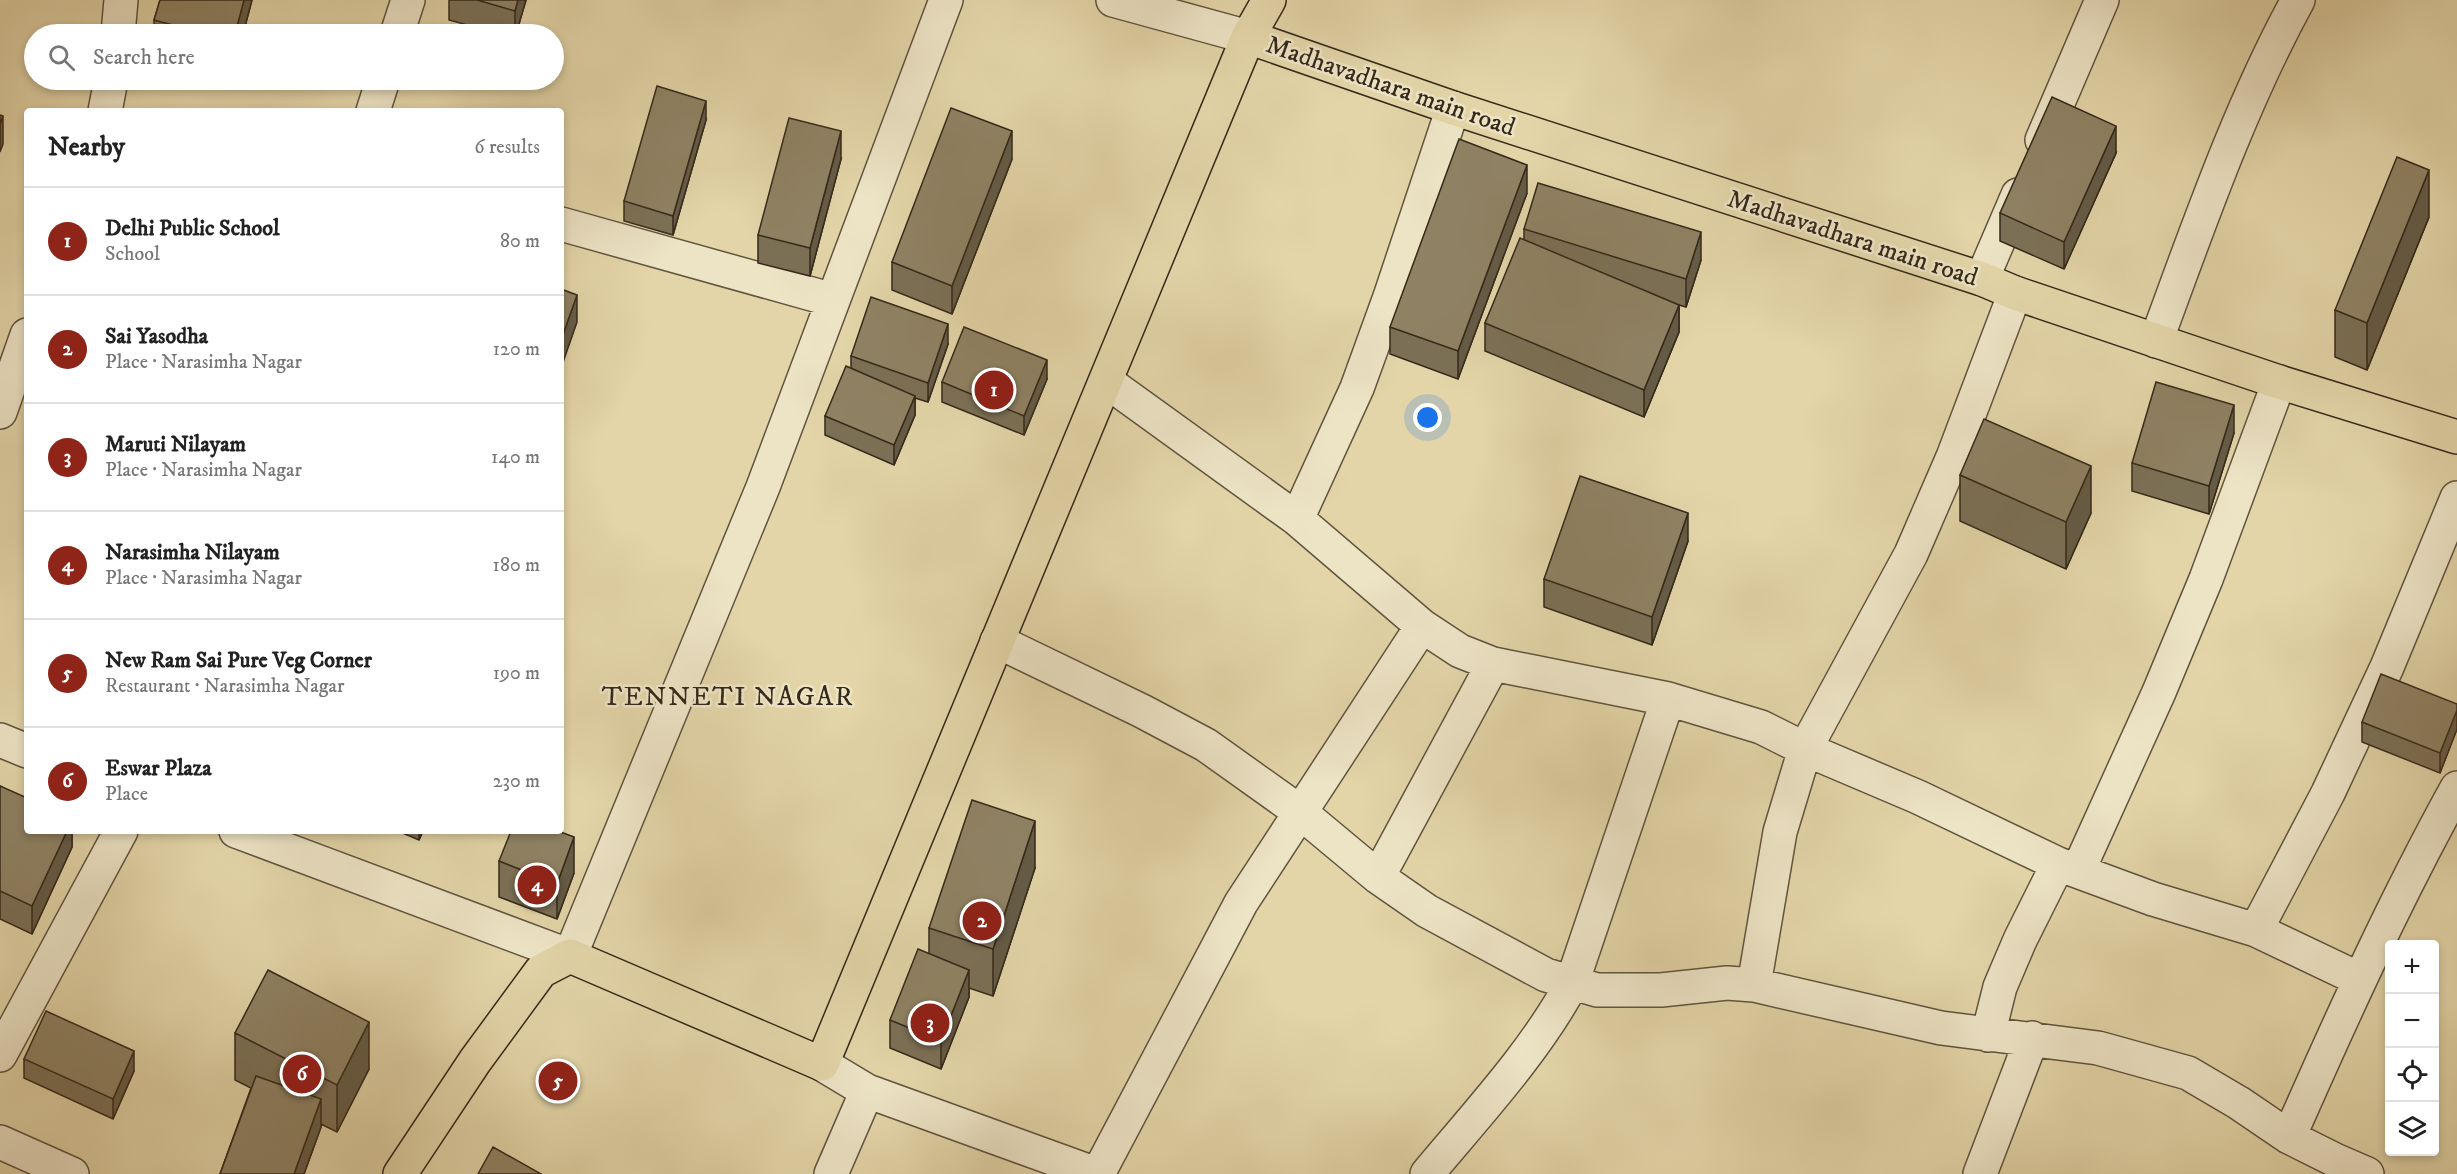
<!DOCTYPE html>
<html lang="en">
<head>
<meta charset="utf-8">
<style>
	body { margin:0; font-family:"IM FELL DW Pica",serif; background:#f2f2f2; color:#222 }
	.controls { position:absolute; right:18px; bottom:18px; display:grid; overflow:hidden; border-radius:6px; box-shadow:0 3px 9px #0003 }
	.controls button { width:54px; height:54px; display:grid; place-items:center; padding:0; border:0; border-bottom:2px solid #e0e0e0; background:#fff; color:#222; font:30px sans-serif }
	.you { position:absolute; left:1428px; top:418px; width:21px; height:21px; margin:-15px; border:4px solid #fff; border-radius:50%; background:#1a73e8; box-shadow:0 0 0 9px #1a73e833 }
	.badge { display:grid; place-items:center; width:39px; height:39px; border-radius:50%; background:#8f2418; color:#fff; font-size:20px; font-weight:700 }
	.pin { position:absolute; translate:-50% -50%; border:3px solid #fff; box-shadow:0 2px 6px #0006 }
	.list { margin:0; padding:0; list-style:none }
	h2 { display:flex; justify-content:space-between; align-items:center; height:78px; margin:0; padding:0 24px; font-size:26px }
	h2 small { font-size:20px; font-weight:400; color:#767676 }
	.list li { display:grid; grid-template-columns:39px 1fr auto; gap:18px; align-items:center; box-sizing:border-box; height:108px; padding:0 24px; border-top:2px solid #e0e0e0 }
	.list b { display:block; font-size:22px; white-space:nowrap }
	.list p { margin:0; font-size:20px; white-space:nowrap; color:#767676 }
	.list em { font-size:20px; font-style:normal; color:#767676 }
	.icon { flex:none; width:33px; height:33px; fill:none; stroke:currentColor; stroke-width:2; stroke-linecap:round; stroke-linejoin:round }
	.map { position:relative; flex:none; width:2457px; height:1174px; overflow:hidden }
	.search { position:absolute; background:#fff; box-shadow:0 3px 9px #0003; left:24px; top:24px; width:540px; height:66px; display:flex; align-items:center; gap:15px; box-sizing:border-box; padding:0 21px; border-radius:33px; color:#767676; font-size:22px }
	.panel { position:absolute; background:#fff; box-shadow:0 3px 9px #0003; left:24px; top:108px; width:540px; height:726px; border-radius:6px }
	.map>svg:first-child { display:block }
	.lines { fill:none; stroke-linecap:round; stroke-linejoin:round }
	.minor-casing { stroke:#60543e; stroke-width:36 }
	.major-casing { stroke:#35291a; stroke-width:36 }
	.minor { stroke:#ede4c6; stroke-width:33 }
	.major { stroke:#e3d5a8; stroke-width:33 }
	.wall { fill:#7b7056; stroke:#35291a; stroke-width:1.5 }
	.shaded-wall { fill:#645b46; stroke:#35291a; stroke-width:1.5 }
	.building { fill:#8f8264; stroke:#35291a; stroke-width:1.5 }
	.labels { text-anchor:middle; stroke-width:5; stroke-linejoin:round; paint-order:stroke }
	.street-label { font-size:26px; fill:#35291a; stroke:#ede4c6 }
	.neighbourhood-label { font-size:27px; letter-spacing:1.5px; fill:#35291a; stroke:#ede4c6 }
</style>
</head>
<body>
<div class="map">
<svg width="2457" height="1174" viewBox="0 0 2457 1174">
	<rect width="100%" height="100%" fill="#e3d5a8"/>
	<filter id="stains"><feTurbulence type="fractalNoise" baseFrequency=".00333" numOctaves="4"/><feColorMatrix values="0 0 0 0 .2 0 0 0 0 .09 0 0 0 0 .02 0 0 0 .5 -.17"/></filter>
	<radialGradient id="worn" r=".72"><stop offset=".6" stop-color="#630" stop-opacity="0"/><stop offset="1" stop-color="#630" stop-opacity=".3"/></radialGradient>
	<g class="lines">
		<g class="minor-casing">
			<path id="minor" d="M1113 0 1248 37
				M118 34 121 0
				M397 34 408 0
				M105 111 111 80
				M373 111 383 80
				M2042 140 2102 0
				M561 224 833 300
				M1982 279 2018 195
				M2156 341C2199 225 2239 108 2298 0
				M1106 381 1297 519 1422 626 1460 651 1493 664 1668 699 1761 727 1805 749 1918 797 2058 864 2153 899 2256 930 2359 979
				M0 412 27 335
				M1297 519 1357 388 1390 297 1453 108
				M997 641 1142 711 1206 745 1300 812 1378 877 1427 911 1546 975 1597 990H1661L1727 983 1754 985 1941 1028 2098 1048 2188 1073 2239 1103 2289 1137 2337 1161 2367 1174
				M0 740 27 751
				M236 831 570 956 763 487 946 0
				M2078 871 2159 692 2206 579 2279 382
				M1378 877 1493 664
				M2256 930 2328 793 2387 667 2457 498
				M1754 985 1780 832 1805 749 1911 554 1953 457 2015 293
				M1988 1035 2000 987 2020 940 2058 864
				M0 1055 121 831
				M822 1064 867 1091 1096 1174
				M2289 1137C2341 1019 2394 902 2457 788
				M0 1142 72 1174
				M831 1174 867 1091
				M1098 1174 1241 903 1422 626
				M1427 1174C1477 1114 1535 1052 1572 983L1668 699
				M1980 1174 2032 1038"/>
		</g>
		<g class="major-casing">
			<path id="major" d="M1248 37 1453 108 1982 279 2015 293 2279 382 2457 437
				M400 1174 475 1061 541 971 570 956 822 1064 1248 37 1269 0"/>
		</g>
		<use href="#minor" class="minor"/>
		<use href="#major" class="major"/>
	</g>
	<path class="wall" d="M160 0H252L243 34H154V20Z
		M449 0H526L516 34H500L449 20Z
		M706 120 673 235 624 221V201Z
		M2116 153 2064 269 2000 241V213Z
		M841 159 810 276 758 263V235Z
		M1012 159 952 314 892 290V262Z
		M1527 193 1458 379 1390 354V327Z
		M2429 217 2367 370 2335 357V310Z
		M1524 229 1701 260 1686 307 1679 305V332L1644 417 1485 351V323L1524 239Z
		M948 344 928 402 915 398V415L894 465 825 435V416L851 368V356Z
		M1047 379 1024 435 942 402V382Z
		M2234 433 2209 514 2132 491V463Z
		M1960 475 2091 513 2066 569 1960 521Z
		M1688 541 1652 645 1544 607V579Z
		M2457 704V729L2440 773 2362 742V722Z
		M0 786 72 831V847L32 934 0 919Z
		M398 831H423L419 840Z
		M499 861 574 873 557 919 499 897Z
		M1035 868 993 996 969 988V997L941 1069 890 1048V1020L929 953V928Z
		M235 1033 369 1069 337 1132 321 1124V1127L304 1174H220L251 1088 235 1080Z
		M24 1059 134 1071 113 1119 24 1078Z"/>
	<path class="shaded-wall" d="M244 0H252L243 34H235Z
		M518 0H526L516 34H515V11Z
		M706 101V120L673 235V216Z
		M3 116V144L0 152V124Z
		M2116 126V153L2064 269V242Z
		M841 131V159L810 276V248Z
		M1012 131V159L952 314V286Z
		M1527 165V193L1458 379V351Z
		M2429 170V217L2367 370V323Z
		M1701 232V260L1686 307V279Z
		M577 295V322L561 368V340Z
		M1679 305V332L1644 417V390Z
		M948 324V344L928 402V383Z
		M1047 360V379L1024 435V416Z
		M915 396V415L894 465V445Z
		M2234 405V433L2209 514V486Z
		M2091 466V513L2066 569V522Z
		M1688 513V541L1652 645V617Z
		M2457 710V729L2440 773V753Z
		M1035 821V868L993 996V949Z
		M67 831H72V847L32 934V906Z
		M419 831H423L419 840Z
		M574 837V873L557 919V884Z
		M969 970V997L941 1069V1041Z
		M369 1022V1069L337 1132V1085Z
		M134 1051V1071L113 1119V1099Z
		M321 1099V1127L304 1174H294Z"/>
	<path class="building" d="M160 0H244L235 34H206L154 20Z
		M477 0H518L515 11Z
		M657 86 706 101 673 216 624 201Z
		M2052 97 2116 126 2064 242 2000 213Z
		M951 108 1012 131 952 286 892 262Z
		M0 115 3 116 0 124Z
		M789 118 841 131 810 248 758 235Z
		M1459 139 1527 165 1458 351 1390 327Z
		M2397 157 2429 170 2367 323 2335 310Z
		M1538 183 1701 232 1686 279 1524 229Z
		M1520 238 1679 305 1644 390 1485 323Z
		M561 289 577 295 561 340Z
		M871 297 948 324 928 383 851 356Z
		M964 327 1047 360 1024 416 942 382Z
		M846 366 915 396 894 445 825 416Z
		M2156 382 2234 405 2209 486 2132 463Z
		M1984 419 2091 466 2066 522 1960 475Z
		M1580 476 1688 513 1652 617 1544 579Z
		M2381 674 2457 704V710L2440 753 2362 722Z
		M0 786 27 798V831H67L32 906 0 891Z
		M972 800 1035 821 993 949 929 928Z
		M511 831H558L574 837 557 884 499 861Z
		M918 949 969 970 941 1041 890 1020Z
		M268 970 369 1022 337 1085 235 1033Z
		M46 1011 134 1051 113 1099 24 1059Z
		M256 1076 321 1099 294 1174H220Z
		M493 1147 541 1174H478Z"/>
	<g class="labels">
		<g class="street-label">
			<text transform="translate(1391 85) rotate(19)" y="9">Madhavadhara main road</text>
			<text transform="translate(1853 237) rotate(18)" y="9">Madhavadhara main road</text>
		</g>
		<g class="neighbourhood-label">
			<text x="728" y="705">TENNETI NAGAR</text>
		</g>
	</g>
	<rect width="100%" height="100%" filter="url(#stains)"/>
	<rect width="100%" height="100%" fill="url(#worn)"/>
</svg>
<div class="controls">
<button>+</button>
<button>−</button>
<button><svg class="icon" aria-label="locate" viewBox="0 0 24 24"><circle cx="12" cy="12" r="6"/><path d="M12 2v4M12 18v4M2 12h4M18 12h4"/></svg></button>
<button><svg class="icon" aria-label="layers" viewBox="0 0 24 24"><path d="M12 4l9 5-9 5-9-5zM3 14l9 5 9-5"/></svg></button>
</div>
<div class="you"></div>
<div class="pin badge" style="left:994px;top:390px">1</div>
<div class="pin badge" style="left:982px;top:921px">2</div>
<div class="pin badge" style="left:930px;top:1023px">3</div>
<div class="pin badge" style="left:537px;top:885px">4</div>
<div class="pin badge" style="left:558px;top:1081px">5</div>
<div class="pin badge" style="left:302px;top:1074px">6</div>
<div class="search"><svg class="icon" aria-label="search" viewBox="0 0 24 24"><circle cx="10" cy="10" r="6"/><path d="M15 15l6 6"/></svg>Search here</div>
<section class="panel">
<h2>Nearby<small>6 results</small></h2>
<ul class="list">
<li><span class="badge">1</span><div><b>Delhi Public School</b><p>School</p></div><em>80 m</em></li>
<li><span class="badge">2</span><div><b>Sai Yasodha</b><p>Place · Narasimha Nagar</p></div><em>120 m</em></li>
<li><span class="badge">3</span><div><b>Maruti Nilayam</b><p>Place · Narasimha Nagar</p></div><em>140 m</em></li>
<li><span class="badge">4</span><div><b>Narasimha Nilayam</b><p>Place · Narasimha Nagar</p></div><em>180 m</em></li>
<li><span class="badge">5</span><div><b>New Ram Sai Pure Veg Corner</b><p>Restaurant · Narasimha Nagar</p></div><em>190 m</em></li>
<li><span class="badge">6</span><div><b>Eswar Plaza</b><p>Place</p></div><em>230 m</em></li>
</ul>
</section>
</div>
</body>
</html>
